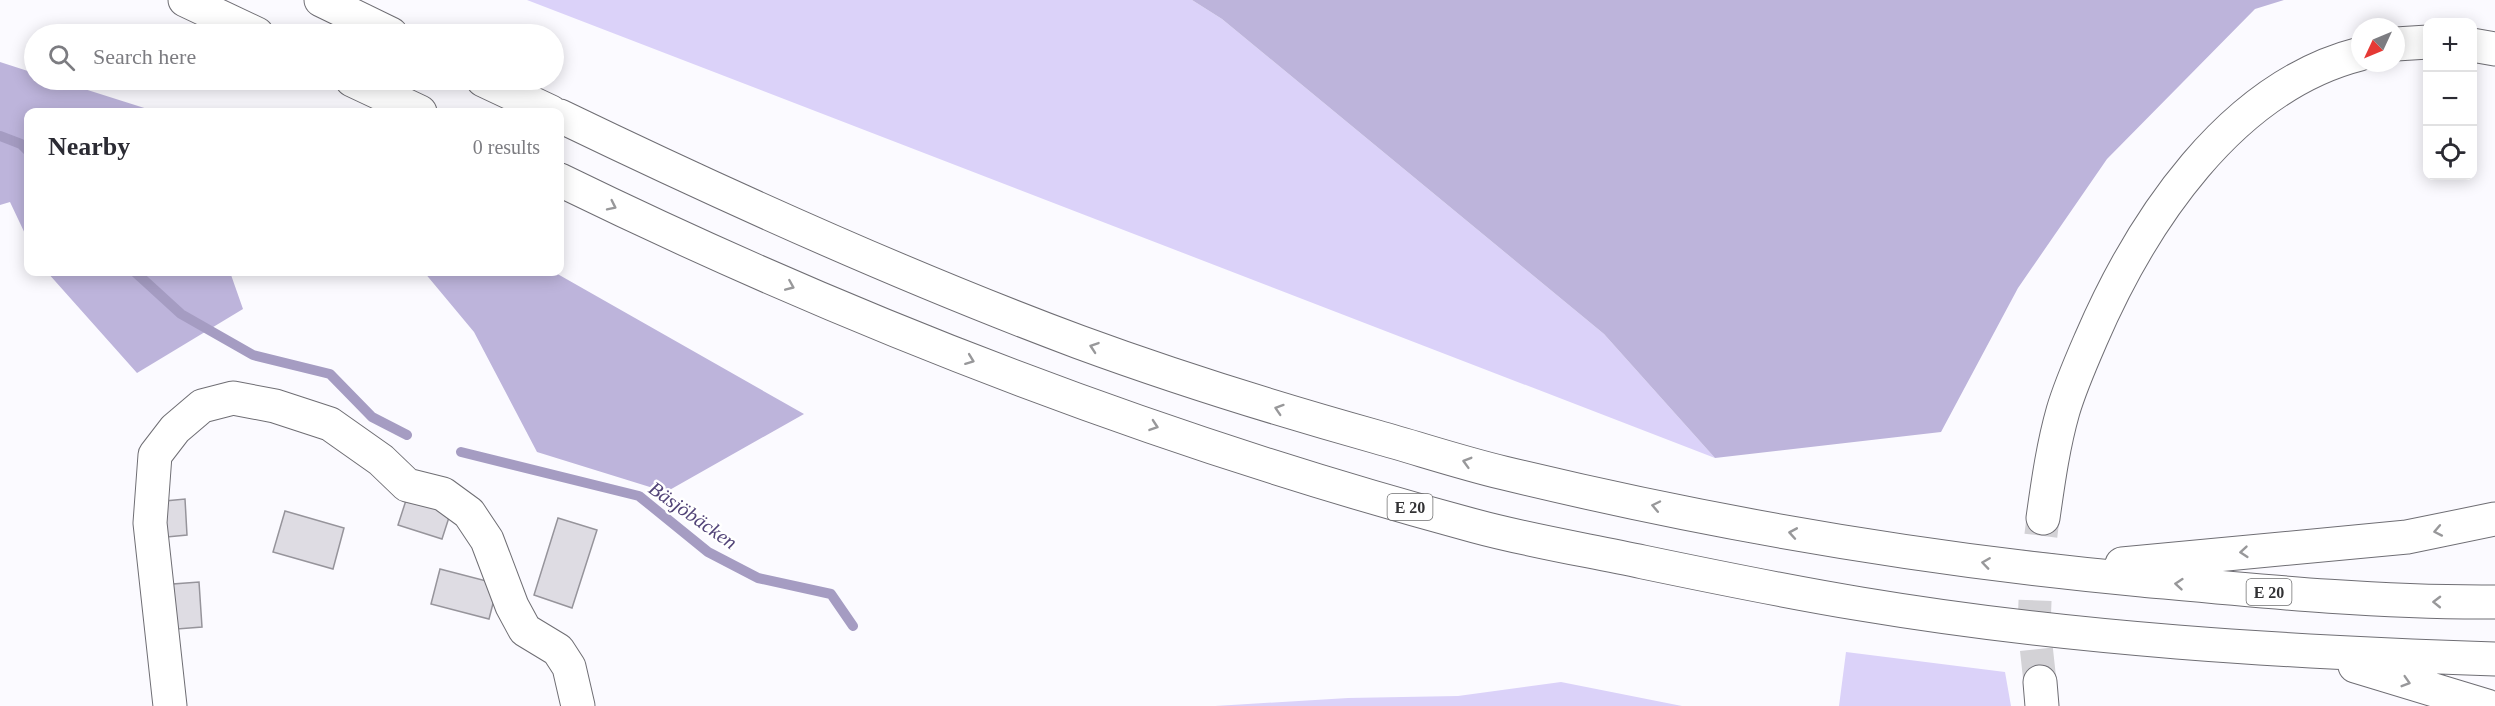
<!DOCTYPE html>
<html lang="en">
<head>
<meta charset="utf-8">
<style>
	body { margin:0; font-family:Georgia,serif; background:#f7f7f7; color:#2b2b33 }
	.controls { position:absolute; right:18px; top:18px; display:grid; overflow:hidden; border-radius:12px; box-shadow:0 3px 15px #0003 }
	.controls button { width:54px; height:54px; display:grid; place-items:center; padding:0; border:0; border-bottom:2px solid #e1e1e2; background:#fff; color:#2b2b33; font:30px sans-serif }
	.compass { position:absolute; left:2351px; top:18px; width:54px; height:54px; border-radius:50%; background:#fff; box-shadow:0 3px 15px #0003; rotate:226deg }
	.list { margin:0; padding:0; list-style:none }
	h2 { display:flex; justify-content:space-between; align-items:center; height:78px; margin:0; padding:0 24px; font-size:26px }
	h2 small { font-size:20px; font-weight:400; color:#7c7c81 }
	.icon { flex:none; width:33px; height:33px; fill:none; stroke:currentColor; stroke-width:2; stroke-linecap:round; stroke-linejoin:round }
	.map { position:relative; flex:none; width:2495px; height:706px; overflow:hidden }
	.search { position:absolute; background:#fff; box-shadow:0 3px 15px #0003; left:24px; top:24px; width:540px; height:66px; display:flex; align-items:center; gap:15px; box-sizing:border-box; padding:0 21px; border-radius:33px; color:#7c7c81; font-size:22px }
	.panel { position:absolute; background:#fff; box-shadow:0 3px 15px #0003; left:24px; top:108px; width:540px; height:168px; border-radius:12px }
	.map>svg:first-child { display:block }
	.green { fill:#dbd2f9 }
	.forest { fill:#bdb4db }
	.lines { fill:none; stroke-linecap:round; stroke-linejoin:round }
	.stream { stroke:#a59cc2; stroke-width:10 }
	.building { fill:#dedce3; stroke:#96949b; stroke-width:1.5 }
	.highway-tunnel { stroke:#d3d2d6; stroke-width:33; stroke-dasharray:33 16; stroke-linecap:butt }
	.minor-casing { stroke:#6f6e74; stroke-width:35 }
	.highway-casing { stroke:#6f6e74; stroke-width:35 }
	.minor { stroke:#fff; stroke-width:33 }
	.highway { stroke:#fff; stroke-width:33 }
	.oneway { stroke:#98989a }
	.labels { text-anchor:middle; stroke-width:5; stroke-linejoin:round; paint-order:stroke }
	.shield { fill:#fff; stroke:#707071; stroke-width:1.5 }
	.shield-label { font-size:16px; font-weight:bold; fill:#323234 }
	.water-label { font-size:20px; font-style:italic; fill:#524478; stroke:#fff }
</style>
</head>
<body>
<div class="map">
<svg width="2495" height="706" viewBox="0 0 2495 706">
	<rect width="100%" height="100%" fill="#fbfaff"/>
	<path class="green" d="M527 0H1192L1222 19 1604 334 1715 458Z
		M1846 652 2005 672 2011 706H1839Z
		M1561 682 1682 706H1215L1348 698 1458 696Z"/>
	<path class="forest" d="M1192 0H2284L2255 9 2107 159 2018 288 1941 432 1715 458 1604 334 1222 19Z
		M0 62 34 73V80H56L157 112H28V240L10 202 0 205Z
		M47 272H230L243 309 137 373Z
		M424 272H554L804 414 666 492 537 452 474 332Z"/>
	<g class="lines">
		<path class="stream" d="M0 136 21 144 28 151
			M135 272 181 314 253 355 330 374 372 417 407 435
			M461 452 639 496 708 552 758 578 831 594 853 626"/>
	</g>
	<path class="building" d="M409 491 453 505 442 539 398 525Z
		M185 499 187 535 167 537 165 501Z
		M285 511 344 528 333 569 273 552Z
		M558 518 597 530 572 608 534 595Z
		M440 569 498 584 489 619 431 604Z
		M199 582 202 627 177 629 173 584Z"/>
	<g class="lines">
		<path class="highway-tunnel" d="M2040 682 2034 627 2036 576 2043 518"/>
		<g class="minor-casing">
			<path id="minor" d="M170 706 150 523 155 455 175 429 202 406 233 398 275 406 330 424 381 460 407 485 443 494 469 513 487 540 512 606 525 630 558 650 569 667 578 706"/>
		</g>
		<g class="highway-casing">
			<path id="highway" d="M185 0 257 34
				M321 0 391 34
				M2396 44 2428 42
				M2472 45 2495 49
				M352 80 420 112
				M483 80 551 112
				M560 116C730 198 902 276 1079 342 1177 378 1277 409 1377 437 1420 449 1462 463 1504 473 1714 524 1927 560 2142 580 2259 591 2377 603 2495 602
				M560 180C853 323 1159 441 1475 526 1530 541 1587 550 1643 562 1715 577 1788 592 1861 604 2070 639 2284 652 2495 659
				M2043 518C2048 483 2053 446 2063 411 2070 387 2081 362 2091 339 2141 223 2230 87 2360 54
				M2122 564 2407 537 2495 519
				M2355 666 2487 706
				M2040 682 2042 706"/>
		</g>
		<use href="#minor" class="minor"/>
		<use href="#highway" class="highway"/>
	</g>
	<defs><path id="oneway-chevron" d="M-2-3.5L2.5 0L-2 3.5" fill="none" stroke-width="1.6" stroke-linecap="round" stroke-linejoin="round" transform="scale(1.5)"/></defs>
	<g class="oneway">
		<use href="#oneway-chevron" transform="translate(612 206) rotate(26)"/>
		<use href="#oneway-chevron" transform="translate(790 286) rotate(23)"/>
		<use href="#oneway-chevron" transform="translate(1094 347) rotate(-161)"/>
		<use href="#oneway-chevron" transform="translate(970 360) rotate(21)"/>
		<use href="#oneway-chevron" transform="translate(1279 409) rotate(-162)"/>
		<use href="#oneway-chevron" transform="translate(1154 426) rotate(19)"/>
		<use href="#oneway-chevron" transform="translate(1467 462) rotate(-164)"/>
		<use href="#oneway-chevron" transform="translate(1656 506) rotate(-168)"/>
		<use href="#oneway-chevron" transform="translate(2438 531) rotate(169)"/>
		<use href="#oneway-chevron" transform="translate(1793 533) rotate(-170)"/>
		<use href="#oneway-chevron" transform="translate(2244 552) rotate(175)"/>
		<use href="#oneway-chevron" transform="translate(1986 563) rotate(-172)"/>
		<use href="#oneway-chevron" transform="translate(2179 584) rotate(-175)"/>
		<use href="#oneway-chevron" transform="translate(2437 602) rotate(-179)"/>
		<use href="#oneway-chevron" transform="translate(2406 682) rotate(17)"/>
	</g>
	<g class="labels">
		<g class="shield">
			<rect x="1387.5" y="494" width="45" height="26" rx="4.5"/>
			<rect x="2246.5" y="579" width="45" height="26" rx="4.5"/>
		</g>
		<g class="shield-label">
			<text x="1410" y="513">E 20</text>
			<text x="2269" y="598">E 20</text>
		</g>
		<g class="water-label">
			<text transform="translate(693 515) rotate(35)" y="7">Bäsjöbäcken</text>
		</g>
	</g>
</svg>
<div class="controls">
<button>+</button>
<button>−</button>
<button><svg class="icon" aria-label="locate" viewBox="0 0 24 24"><circle cx="12" cy="12" r="6"/><path d="M12 2v4M12 18v4M2 12h4M18 12h4"/></svg></button>
</div>
<svg class="compass" viewBox="-18 -18 36 36"><path d="M0-13l5 13h-10z" fill="#e53935"/><path d="M0 13l5-13h-10z" fill="#7c7c81"/></svg>
<div class="search"><svg class="icon" aria-label="search" viewBox="0 0 24 24"><circle cx="10" cy="10" r="6"/><path d="M15 15l6 6"/></svg>Search here</div>
<section class="panel">
<h2>Nearby<small>0 results</small></h2>
<ul class="list">
</ul>
</section>
</div>
</body>
</html>
